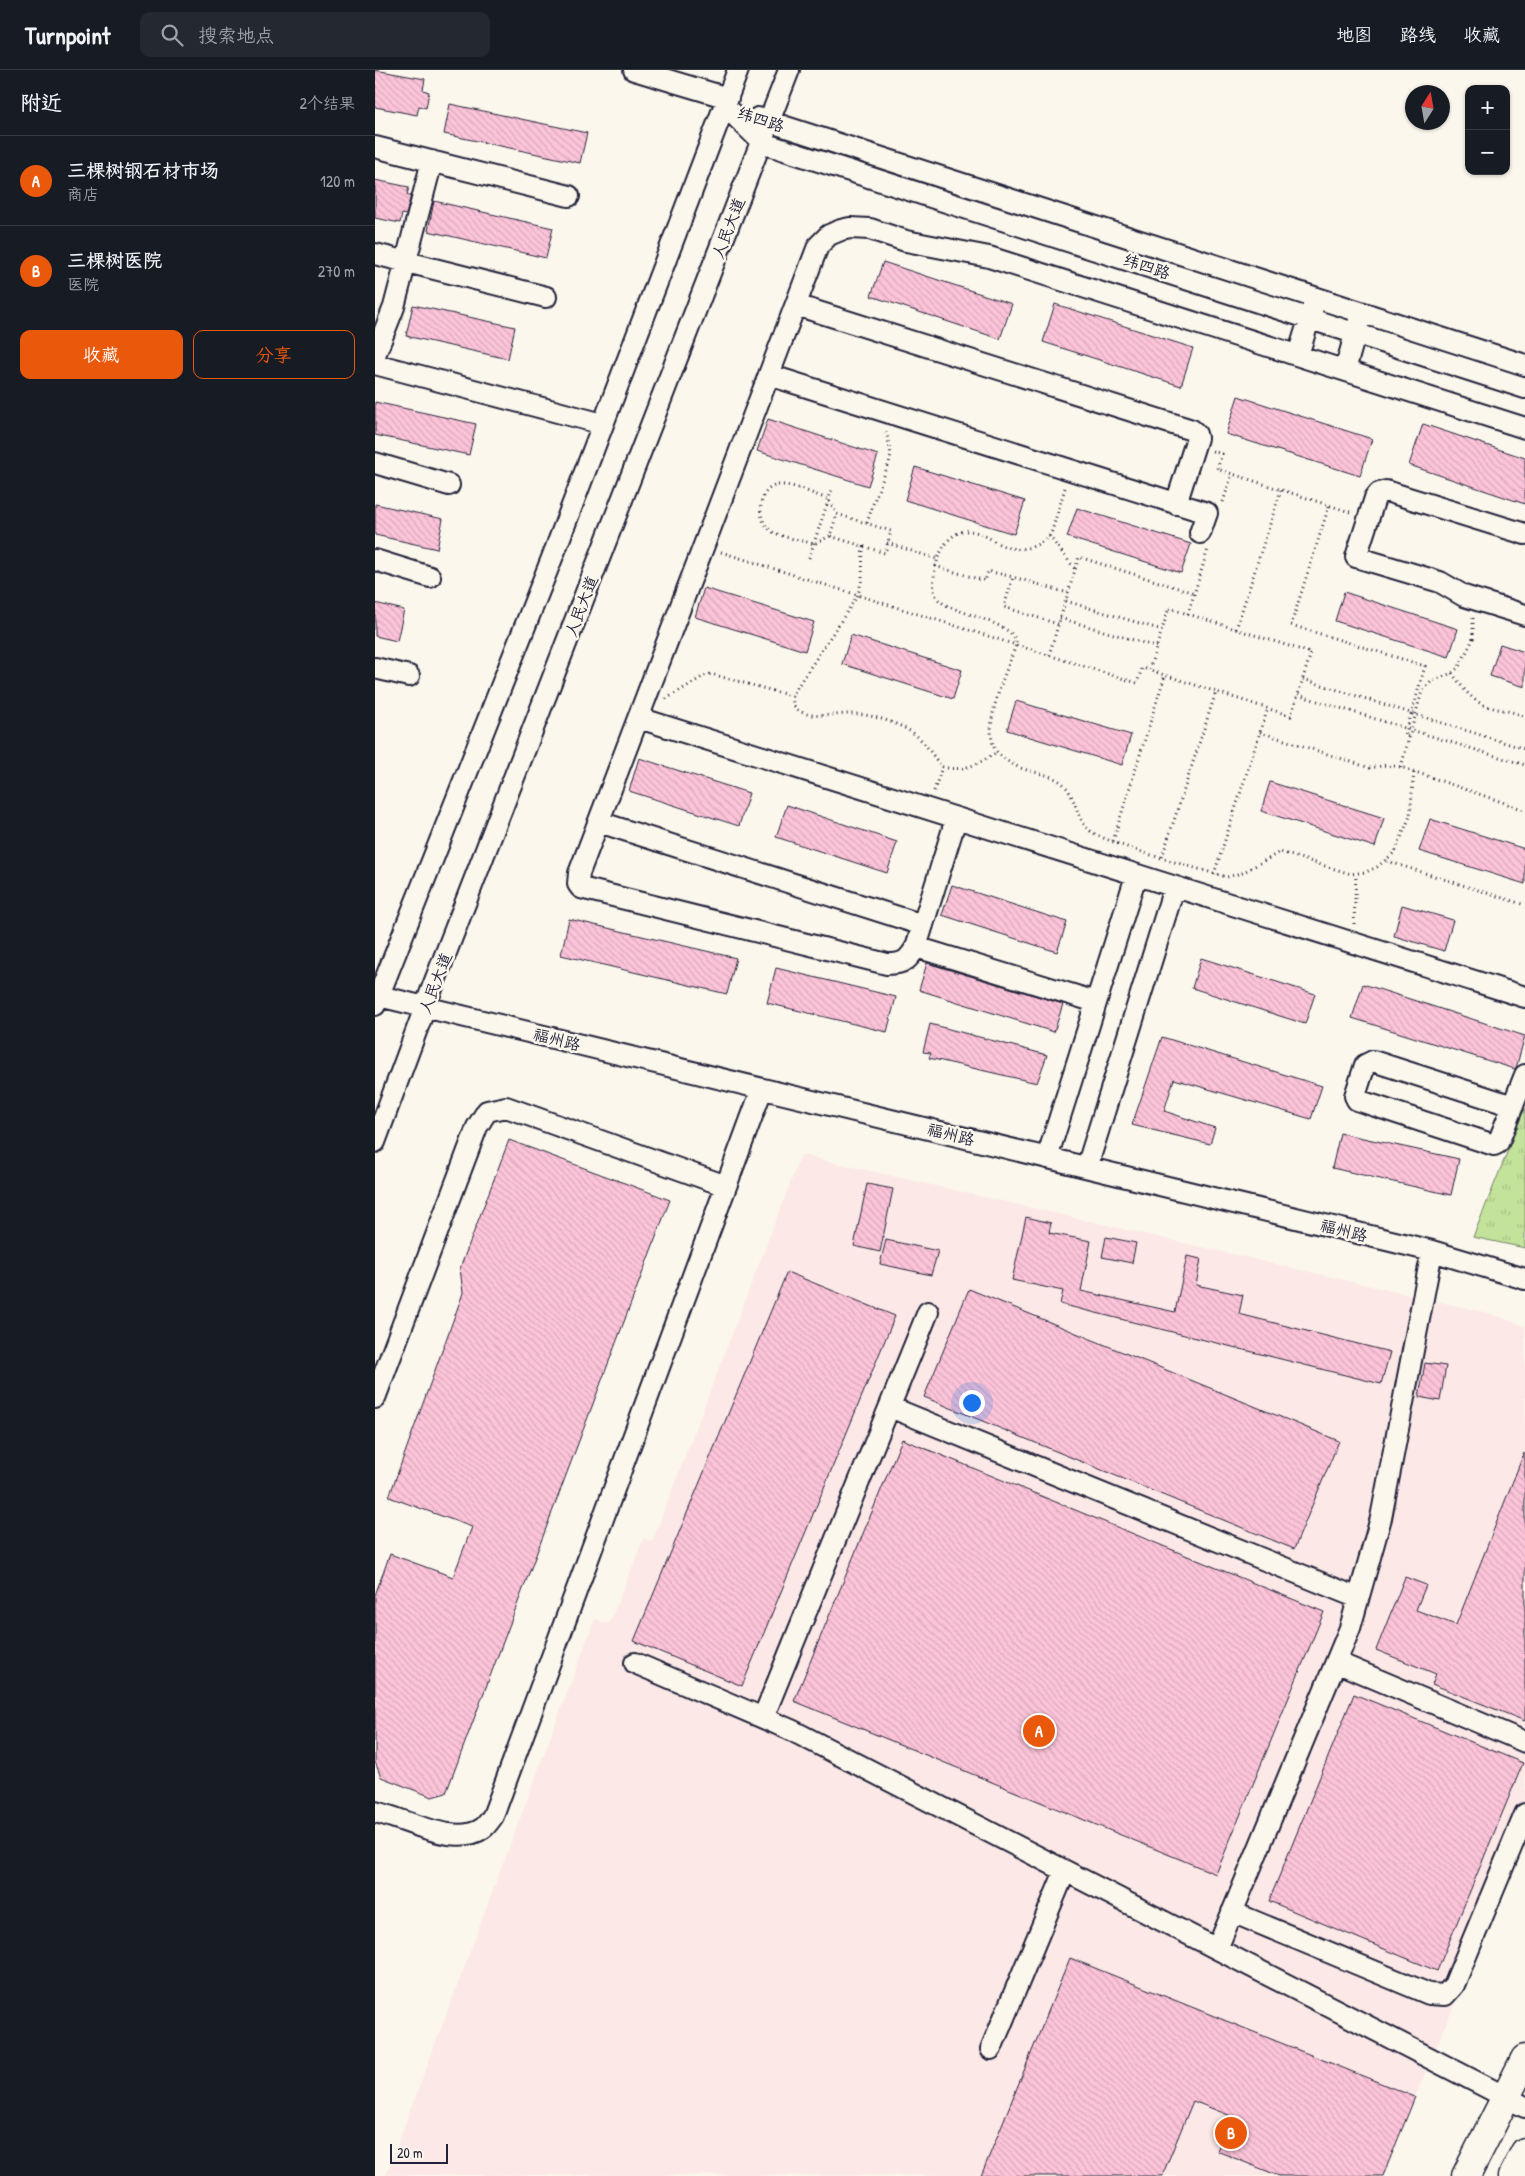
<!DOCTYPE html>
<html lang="zh">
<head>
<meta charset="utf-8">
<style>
	body { margin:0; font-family:"Patrick Hand","LXGW WenKai TC",sans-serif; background:#242831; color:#f1f3f6 }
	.controls { position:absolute; right:15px; top:15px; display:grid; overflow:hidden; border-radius:10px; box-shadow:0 1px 4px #0004 }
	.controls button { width:45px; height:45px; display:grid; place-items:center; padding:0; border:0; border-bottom:1px solid #363941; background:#171b24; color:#f1f3f6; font:25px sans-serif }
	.compass { position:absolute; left:1030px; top:15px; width:45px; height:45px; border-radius:50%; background:#171b24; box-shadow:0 1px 4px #0004; rotate:11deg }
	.scale { position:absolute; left:15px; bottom:12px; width:58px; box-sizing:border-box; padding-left:5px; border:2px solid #22223b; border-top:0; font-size:14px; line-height:18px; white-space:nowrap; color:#22223b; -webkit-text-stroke:4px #fbf7ec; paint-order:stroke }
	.you { position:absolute; left:596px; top:1332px; width:18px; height:18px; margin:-12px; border:4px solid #fff; border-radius:50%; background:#1a73e8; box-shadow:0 0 0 8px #1a73e833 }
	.badge { display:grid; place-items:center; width:32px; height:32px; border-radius:50%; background:#ea580c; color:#fff; font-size:16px; font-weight:700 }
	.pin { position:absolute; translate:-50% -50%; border:2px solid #fff; box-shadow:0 1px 5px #0006 }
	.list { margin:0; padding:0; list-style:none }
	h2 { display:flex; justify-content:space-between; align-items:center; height:65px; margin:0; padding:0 20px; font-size:21px }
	h2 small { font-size:16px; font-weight:400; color:#9ea1a6 }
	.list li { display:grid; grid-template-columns:32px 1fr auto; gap:15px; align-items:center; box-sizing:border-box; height:90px; padding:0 20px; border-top:1px solid #363941 }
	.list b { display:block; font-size:19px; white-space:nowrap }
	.list p { margin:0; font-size:16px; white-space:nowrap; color:#9ea1a6 }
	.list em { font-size:16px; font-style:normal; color:#9ea1a6 }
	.actions { display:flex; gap:10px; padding:15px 20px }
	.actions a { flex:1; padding:11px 0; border:1px solid #ea580c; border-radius:10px; text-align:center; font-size:18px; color:#ea580c }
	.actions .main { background:#ea580c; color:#fff }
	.icon { flex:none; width:28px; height:28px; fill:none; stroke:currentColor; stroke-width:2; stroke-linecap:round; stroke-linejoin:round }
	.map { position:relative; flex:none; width:1150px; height:2106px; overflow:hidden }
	header { display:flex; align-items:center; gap:30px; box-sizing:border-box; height:70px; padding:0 25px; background:#171b24; border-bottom:1px solid #363941 }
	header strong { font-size:24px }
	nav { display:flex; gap:28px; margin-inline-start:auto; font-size:18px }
	.search { width:350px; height:45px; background:#242831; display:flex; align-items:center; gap:12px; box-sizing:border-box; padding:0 18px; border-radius:10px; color:#9ea1a6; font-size:19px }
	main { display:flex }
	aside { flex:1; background:#171b24 }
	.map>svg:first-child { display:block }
	.built { fill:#fce8e6 }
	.grass { fill:url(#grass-tufts); stroke:#72826a }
	.building { fill:url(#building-back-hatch); stroke:#22223b }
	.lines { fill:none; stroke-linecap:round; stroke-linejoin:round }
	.minor-casing { stroke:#22223b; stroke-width:24 }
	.highway-casing { stroke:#22223b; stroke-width:31 }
	.path { stroke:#22223b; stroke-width:3; stroke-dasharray:1 4; stroke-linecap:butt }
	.minor { stroke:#fbf7ec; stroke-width:20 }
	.highway { stroke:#fbf7ec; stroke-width:28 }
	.labels { text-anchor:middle; stroke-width:5; stroke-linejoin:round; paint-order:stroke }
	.street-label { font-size:16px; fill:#22223b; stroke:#fbf7ec }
</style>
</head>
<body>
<header>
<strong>Turnpoint</strong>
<div class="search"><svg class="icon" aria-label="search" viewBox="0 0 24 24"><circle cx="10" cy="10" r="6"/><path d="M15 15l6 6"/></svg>搜索地点</div>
<nav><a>地图</a><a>路线</a><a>收藏</a></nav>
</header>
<main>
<aside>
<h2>附近<small>2个结果</small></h2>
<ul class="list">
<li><span class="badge">A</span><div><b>三棵树钢石材市场</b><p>商店</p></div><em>120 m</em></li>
<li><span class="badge">B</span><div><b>三棵树医院</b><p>医院</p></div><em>270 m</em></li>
</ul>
<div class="actions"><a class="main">收藏</a><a>分享</a></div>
</aside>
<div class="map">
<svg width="1150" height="2106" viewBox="0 0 1150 2106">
	<defs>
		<pattern id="grass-tufts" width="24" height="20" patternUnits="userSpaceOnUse" patternTransform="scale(1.25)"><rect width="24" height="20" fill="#c3e29a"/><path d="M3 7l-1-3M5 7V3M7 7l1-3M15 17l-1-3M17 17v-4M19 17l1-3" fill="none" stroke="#a7c286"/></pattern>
		<pattern id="building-back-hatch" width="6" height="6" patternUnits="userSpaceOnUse" patternTransform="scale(1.25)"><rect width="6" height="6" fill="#fdc4d9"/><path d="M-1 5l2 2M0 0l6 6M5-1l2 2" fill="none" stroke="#d9a8bb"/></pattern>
	</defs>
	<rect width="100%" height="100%" fill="#fbf7ec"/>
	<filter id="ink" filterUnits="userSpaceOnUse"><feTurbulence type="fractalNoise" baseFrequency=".02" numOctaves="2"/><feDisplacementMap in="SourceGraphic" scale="10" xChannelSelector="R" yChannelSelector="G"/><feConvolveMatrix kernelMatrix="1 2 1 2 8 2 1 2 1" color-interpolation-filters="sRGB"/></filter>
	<g filter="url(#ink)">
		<path class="built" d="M426 1085 1113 1243 1150 1256V1767L1040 2027 855 1954 824 2033 973 2092 967 2106 11 2105 220 1549 234 1554 269 1468 277 1472Z"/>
		<path class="grass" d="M1150 1038V1178L1098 1167Z"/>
		<path class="building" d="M0 0 50 9 48 20 54 22 51 38 44 36 42 45 0 37Z
			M75 34 212 63 205 93 69 64Z
			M0 110 34 117 32 125H36L31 145 27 144 25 153 0 148Z
			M59 131 178 158 171 188 53 161Z
			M508 192 637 234 625 269 496 226Z
			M680 234 818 278 806 316 668 272Z
			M38 235 140 257 133 289 31 266Z
			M863 326 997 369 985 406 851 364Z
			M0 332 101 354 94 385 0 365Z
			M393 349 503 385 493 416 382 381Z
			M1048 354 1150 388V434L1034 395Z
			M540 397 650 431 639 464 530 430Z
			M0 434 68 449 62 479 0 465Z
			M702 438 816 474 806 503 692 467Z
			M329 518 439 552 430 581 320 547Z
			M969 522 1083 559 1074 587 960 551Z
			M0 533 29 540 22 571 0 566Z
			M476 565 587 600 578 629 467 594Z
			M1125 574 1150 582V617L1115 606Z
			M641 631 756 665 747 695 632 660Z
			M264 688 374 723 364 756 254 721Z
			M895 712 1009 748 1000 777 886 741Z
			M412 735 522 772 512 803 401 767Z
			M1055 749 1150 779V814L1044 781Z
			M577 815 692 852 682 882 567 845Z
			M1027 835 1078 850 1069 881 1019 866Z
			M194 849 361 888 352 924 186 885Z
			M826 888 940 924 930 954 817 918Z
			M552 893 688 934 679 962 544 920Z
			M401 898 521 927 512 962 392 933Z
			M988 914 1150 966 1141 998 1140 999 977 948Z
			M555 954 672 985 662 1013 554 988 556 983 548 982Z
			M787 967 947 1016 936 1049 799 1009 789 1041 840 1058 835 1074 757 1055Z
			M965 1063 1084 1089 1076 1125 957 1098Z
			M134 1070 295 1130 71 1723 57 1727 6 1707 0 1692V1525L15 1484 78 1507 97 1457 14 1427 88 1223 85 1198Z
			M492 1114 518 1119 505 1182 479 1176Z
			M651 1147 676 1153 674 1163 716 1171 706 1221 800 1242 812 1186 826 1189 821 1215 868 1225 864 1244 1015 1282 1006 1314 685 1234 688 1221 637 1210Z
			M731 1167 761 1173 757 1193 727 1187Z
			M511 1170 563 1181 556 1205 505 1194Z
			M412 1202 520 1246 367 1616 259 1571Z
			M594 1219 964 1371 919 1479 549 1327Z
			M1050 1293 1071 1296 1065 1331 1044 1327Z
			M527 1369 949 1542 841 1804 419 1631Z
			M1149 1383 1150 1384V1651L1057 1614 1061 1604 1001 1580 1030 1507 1051 1515 1041 1540 1081 1555Z
			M979 1624 1148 1693 1062 1901 894 1831Z
			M695 1888 1040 2027 1008 2106H904L842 2081 856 2046 818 2031 787 2106H606Z"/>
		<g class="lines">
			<g class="minor-casing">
				<path id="minor" d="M259 0 353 28
					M350 36 387 72 397 76 1150 318
					M383 48 1150 295
					M0 77 194 126
					M0 184 171 227
					M421 235 817 360 821 364 822 368 801 434
					M0 285 19 237 57 91
					M923 285 938 237
					M0 294 228 354
					M970 300 984 251
					M394 305 832 443 825 463
					M0 393 74 415
					M1150 464 1011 421 1004 423 1000 428 981 487 1065 512 1089 526 1150 545
					M0 490 55 507
					M0 598 34 606
					M264 648 1150 927
					M581 749 541 877C533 891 528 894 512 894L206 818 203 814 204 803 443 176 454 165 466 160 475 158 495 159 531 171 614 187 1150 358
					M224 752 548 855
					M541 877 721 932
					M0 925 1057 1181 1150 1209
					M0 935 179 483 363 0
					M1138 1036 998 991 990 995 980 1026 982 1030 1119 1075 1123 1073 1150 1005
					M0 1072 58 916 414 0
					M672 1088 761 806
					M712 1097 799 818
					M0 1328 102 1057 112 1041 131 1037 351 1116
					M515 1337 983 1528
					M961 1592 1150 1672
					M260 1593 416 1660 1150 2037
					M388 1648 553 1242
					M0 1742C29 1748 81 1778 108 1758 112 1755 115 1750 118 1746L387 1019
					M857 1842 1054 1924 1070 1925 1079 1915 1150 1744
					M842 1879 975 1558 1006 1448 1057 1181
					M616 1979 690 1801"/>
			</g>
			<g class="highway-casing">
				<path id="highway" d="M1091 2106 1150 1989
					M1138 2106 1150 2082"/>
			</g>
			<path class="path" d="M837 381 847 384 842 399 975 442
				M690 418 676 464C663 479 641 483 624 474 615 469 609 464 600 462 574 455 561 486 559 506 558 515 558 525 565 531 580 544 644 553 641 575 632 600 608 651 619 677 622 685 634 692 641 696 655 703 675 703 687 713 701 725 700 746 713 759 726 773 828 800 852 807L867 803 905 782 976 804 991 802 1002 797 1020 782 1035 746 1039 701
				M848 432 857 404
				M954 436 916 555 1050 596 1030 666 1034 667
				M492 453 499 431 514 393 516 384 511 361
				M455 466 439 474C426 470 409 468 398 462 378 450 383 412 409 415 423 416 440 425 453 429L462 444 516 461 510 483 455 466 462 444
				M674 466 700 499
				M512 473 562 489
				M488 476 487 508 483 525 421 619C415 630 417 639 429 643 442 648 461 644 475 644 494 643 529 654 543 667 552 675 559 688 567 697 589 702 604 694 622 682
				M346 482 762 613 767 598 774 600
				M434 488 457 419
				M560 496 610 511 613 501 638 507
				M691 531 787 560
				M794 538 936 583 916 646 774 600Z
				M813 544 833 479
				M685 548 782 577
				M683 554 629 537 638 507 693 523
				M861 559 906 420
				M674 585 704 487 819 523
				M1077 603C1087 617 1098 633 1115 637 1128 641 1139 641 1150 647
				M928 609 1150 679
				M923 625 1150 695
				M291 629 329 606 336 604 417 626
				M885 662 995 698 1012 695 1026 697 1150 740
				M1026 697 1047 621 1057 611 1077 603 1084 597 1098 569V548
				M559 721 567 697
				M738 771 790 605
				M787 787 841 622
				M1012 791 1150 835
				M839 804 893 638
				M979 854 981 804"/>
			<use href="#minor" class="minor"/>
			<use href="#highway" class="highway"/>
		</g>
	</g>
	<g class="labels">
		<g class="street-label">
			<text transform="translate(386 49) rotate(18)" y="6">纬四路</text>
			<text transform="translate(353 158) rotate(-69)" y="6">人民大道</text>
			<text transform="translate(772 196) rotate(18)" y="6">纬四路</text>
			<text transform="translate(206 536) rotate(-69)" y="6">人民大道</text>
			<text transform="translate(60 913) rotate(-69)" y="6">人民大道</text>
			<text transform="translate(182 969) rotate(14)" y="6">福州路</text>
			<text transform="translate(576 1064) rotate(14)" y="6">福州路</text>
			<text transform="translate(969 1160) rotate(14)" y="6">福州路</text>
		</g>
	</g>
</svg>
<div class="controls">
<button>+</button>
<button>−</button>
</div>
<svg class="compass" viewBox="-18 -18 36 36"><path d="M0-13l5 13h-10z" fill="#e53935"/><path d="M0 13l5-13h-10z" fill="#9ea1a6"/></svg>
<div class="scale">20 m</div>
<div class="you"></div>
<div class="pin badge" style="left:664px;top:1661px">A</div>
<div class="pin badge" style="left:856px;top:2063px">B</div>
</div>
</main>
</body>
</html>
